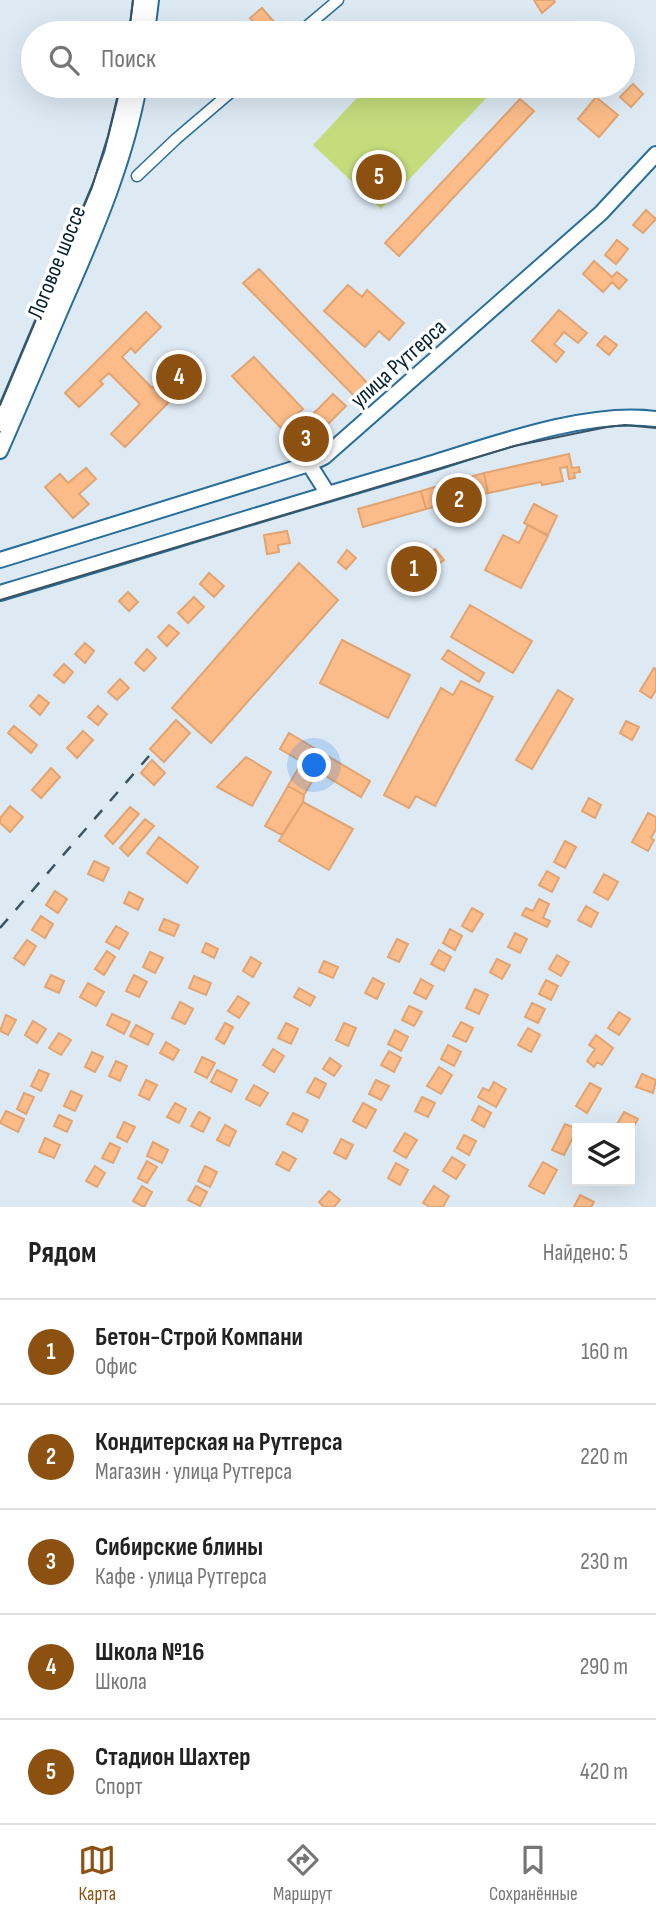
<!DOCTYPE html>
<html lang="ru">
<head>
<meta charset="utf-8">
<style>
	body { margin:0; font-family:"Sofia Sans Condensed",sans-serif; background:#f6f6f6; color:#222 }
	.controls { position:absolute; right:21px; bottom:21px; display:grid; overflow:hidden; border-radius:0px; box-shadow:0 7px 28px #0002 }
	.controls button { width:63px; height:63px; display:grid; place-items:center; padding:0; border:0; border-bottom:2px solid #e0e0e0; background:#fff; color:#222; font:35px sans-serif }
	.you { position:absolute; left:315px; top:766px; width:24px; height:24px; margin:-18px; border:5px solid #fff; border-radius:50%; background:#1a73e8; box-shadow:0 0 0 10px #1a73e833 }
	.badge { display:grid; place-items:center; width:46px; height:46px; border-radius:50%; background:#8c5010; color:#fff; font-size:23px; font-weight:700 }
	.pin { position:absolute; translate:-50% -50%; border:4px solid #fff; box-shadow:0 2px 7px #0006 }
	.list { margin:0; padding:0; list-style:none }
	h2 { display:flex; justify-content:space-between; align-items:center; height:91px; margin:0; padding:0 28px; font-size:30px }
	h2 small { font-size:23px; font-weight:400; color:#767676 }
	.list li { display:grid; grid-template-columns:46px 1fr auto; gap:21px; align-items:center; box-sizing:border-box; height:105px; padding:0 28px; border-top:2px solid #e0e0e0 }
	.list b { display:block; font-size:26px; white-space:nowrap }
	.list p { margin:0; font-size:23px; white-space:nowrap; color:#767676 }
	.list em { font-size:23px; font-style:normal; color:#767676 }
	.icon { flex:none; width:38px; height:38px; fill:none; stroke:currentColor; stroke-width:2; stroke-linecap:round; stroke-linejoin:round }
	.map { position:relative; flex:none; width:656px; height:1207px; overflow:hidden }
	.search { position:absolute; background:#fff; box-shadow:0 7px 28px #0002; left:21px; right:21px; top:21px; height:77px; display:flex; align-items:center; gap:18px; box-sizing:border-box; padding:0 24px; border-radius:38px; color:#767676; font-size:26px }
	.sheet { height:616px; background:#fff }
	nav { display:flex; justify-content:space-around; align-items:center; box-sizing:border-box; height:98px; border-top:2px solid #e0e0e0; background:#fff; font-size:19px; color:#767676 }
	nav a { display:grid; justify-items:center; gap:4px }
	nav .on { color:#8c5010 }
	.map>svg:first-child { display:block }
	.green { fill:#c4dc7c }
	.building { fill:#fbbc89; stroke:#e1a472; stroke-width:2 }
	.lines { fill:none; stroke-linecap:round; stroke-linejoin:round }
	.street-casing { stroke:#286e9a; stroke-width:13 }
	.secondary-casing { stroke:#286e9a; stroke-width:18 }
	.primary-casing { stroke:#286e9a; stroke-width:18 }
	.street { stroke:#fff; stroke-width:10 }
	.secondary { stroke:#fff; stroke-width:14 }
	.primary { stroke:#fff; stroke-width:14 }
	.tram { stroke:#3a5363; stroke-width:2 }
	.rail { stroke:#3a5363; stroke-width:2.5; stroke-dasharray:12 12; stroke-linecap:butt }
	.labels { text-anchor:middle; stroke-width:7; stroke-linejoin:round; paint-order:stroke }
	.street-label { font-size:23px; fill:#021f31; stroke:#fff }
</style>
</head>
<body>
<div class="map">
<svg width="656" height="1207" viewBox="0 0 656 1207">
	<rect width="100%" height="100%" fill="#ddeaf4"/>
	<path class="green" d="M368 86H486L492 92 381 209 313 145Z"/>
	<path class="building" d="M534 0H553L555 2 542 13Z
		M262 8 274 22 262 32 250 18Z
		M633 84 643 94 631 107 620 97Z
		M596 97 618 115 599 137 578 119Z
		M520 99 534 111 399 256 385 243Z
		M646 210 656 219 643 233 633 225Z
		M617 240 628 249 616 264 605 255Z
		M594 261 612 277 617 272 627 280 619 289 612 282 603 292 583 274Z
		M259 269 373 389 359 401 243 283Z
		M348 285 362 297 367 290 404 323 389 340 379 331 365 347 324 311Z
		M559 310 587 333 578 343 564 332 554 344 564 352 556 362 532 341Z
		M146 312 161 327 135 353 131 348 122 357 152 388 183 359 197 373 125 447 111 434 140 404 109 373 100 381 103 384 79 407 65 393Z
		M605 336 617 345 609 355 597 345Z
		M254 357 303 409 281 428 232 376Z
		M333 394 346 406 303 449 291 436Z
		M569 454 572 468 579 467 580 472 574 473 575 478 569 479 567 467 560 468 563 481 542 485 541 482 488 493 484 473Z
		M86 468 96 479 79 494 89 504 73 518 45 487 60 474 68 483Z
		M484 473 488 493 426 509 421 491Z
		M421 491 426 509 363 527 358 509Z
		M534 504 557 516 548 535 524 523Z
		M528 525 548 536 521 588 485 570 503 535 519 543Z
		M287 531 290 543 278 545 279 552 267 554 264 535Z
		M435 549 444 560 417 580 415 577 410 580 404 571Z
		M347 550 356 558 346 569 338 562Z
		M299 563 338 600 211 743 172 708Z
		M209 573 224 586 214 597 200 584Z
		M128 592 138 602 129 611 119 601Z
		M194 597 204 607 188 623 178 613Z
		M470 605 532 641 513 673 451 637Z
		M169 625 179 633 167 646 158 637Z
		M342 640 410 675 388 718 320 683Z
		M85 643 94 651 85 663 75 654Z
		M147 649 156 658 144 671 135 663Z
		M448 650 484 673 479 682 442 659Z
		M64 664 73 672 64 683 54 675Z
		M654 668 656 669V690L651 698 640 691Z
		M120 679 129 688 117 700 108 692Z
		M461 681 493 697 435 806 416 796 409 808 384 795 441 688 453 695Z
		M558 690 573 699 532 769 516 760Z
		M39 695 49 703 40 715 30 706Z
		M98 706 107 714 98 725 88 717Z
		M176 720 190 733 164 762 150 749Z
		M626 721 639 727 632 740 620 733Z
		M14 726 37 745 31 753 8 733Z
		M83 731 93 740 77 758 67 748Z
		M289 733 370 781 361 797 280 749Z
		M246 757 271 772 252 806 217 787Z
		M152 760 165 773 154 785 141 773Z
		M302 762 318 771 304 795 288 786Z
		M51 768 60 777 41 798 32 790Z
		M288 786 304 795 303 802 282 835 265 826Z
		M589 798 601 805 595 818 582 811Z
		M303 802 353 829 329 870 279 841Z
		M10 806 23 817 10 832 0 823V818Z
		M130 807 139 814 113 844 105 836Z
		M648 813 656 817V829L651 838 654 840 648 851 632 842Z
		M145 819 154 826 128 856 120 848Z
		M159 837 198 867 187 883 147 853Z
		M565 841 576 847 565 868 554 862Z
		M94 861 109 868 103 881 88 874Z
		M547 871 559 878 552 892 539 885Z
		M604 874 618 882 608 900 594 892Z
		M55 891 67 899 58 913 46 905Z
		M129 892 143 899 138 910 124 903Z
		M539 899 549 904 543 918 550 921 547 927 522 915 526 908 533 911Z
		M586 906 598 913 591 927 578 920Z
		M472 908 483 914 472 932 462 926Z
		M41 916 53 924 45 938 32 930Z
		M164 919 179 925 174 936 159 930Z
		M116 926 128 933 119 949 106 942Z
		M450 929 462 936 455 950 443 943Z
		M515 933 527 939 520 953 508 947Z
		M397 939 408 944 399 962 388 957Z
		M27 940 36 946 24 965 14 958Z
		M206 943 218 949 214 958 202 952Z
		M439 950 451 957 444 971 431 964Z
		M107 951 115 957 104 975 95 969Z
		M150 952 163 958 155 973 143 967Z
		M557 955 569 962 561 976 549 969Z
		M251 957 261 963 253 977 243 971Z
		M497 959 510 965 502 979 490 972Z
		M324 961 338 967 333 978 319 972Z
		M51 975 64 981 59 993 45 987Z
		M134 975 147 982 139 997 126 991Z
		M194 976 211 983 206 995 189 988Z
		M373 978 384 984 377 999 365 993Z
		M421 979 433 986 426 999 414 993Z
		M546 980 558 986 551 1000 539 994Z
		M88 983 104 992 96 1006 80 997Z
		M299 988 315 997 310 1006 294 997Z
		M475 989 488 995 479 1014 466 1008Z
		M238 996 249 1003 239 1018 228 1011Z
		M180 1002 193 1009 185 1024 172 1018Z
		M532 1003 545 1009 538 1023 525 1017Z
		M409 1006 422 1012 414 1026 402 1020Z
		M619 1012 630 1019 619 1035 608 1028Z
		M112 1014 130 1022 124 1034 107 1025Z
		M6 1015 16 1020 8 1035 0 1031Z
		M33 1021 46 1029 37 1043 25 1035Z
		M461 1022 473 1028 466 1042 453 1036Z
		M225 1023 233 1027 224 1044 216 1039Z
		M286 1023 298 1029 291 1044 278 1038Z
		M344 1023 356 1028 348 1046 336 1040Z
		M136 1025 153 1034 148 1045 130 1036Z
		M528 1028 540 1035 531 1052 518 1045Z
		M395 1030 408 1037 401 1051 388 1044Z
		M59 1033 71 1040 61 1055 49 1048Z
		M596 1035 613 1048 602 1065 597 1062 594 1067 587 1061 595 1049 589 1045Z
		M166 1042 179 1050 173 1060 160 1053Z
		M448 1045 461 1052 454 1066 441 1059Z
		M273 1049 284 1056 274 1072 263 1065Z
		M389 1051 401 1058 394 1072 381 1065Z
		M92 1052 103 1057 95 1072 85 1067Z
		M202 1057 215 1063 207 1078 195 1072Z
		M330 1058 341 1066 334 1076 323 1069Z
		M116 1061 127 1066 120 1081 109 1076Z
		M439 1067 452 1075 441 1094 427 1086Z
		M39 1070 49 1074 41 1091 31 1086Z
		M217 1070 237 1080 231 1092 211 1082Z
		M642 1074 656 1080 653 1093 636 1087Z
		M315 1078 326 1084 319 1098 307 1092Z
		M146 1080 157 1085 149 1100 139 1095Z
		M376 1080 389 1086 381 1100 369 1094Z
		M494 1082 506 1089 496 1107 478 1097 483 1088 489 1091Z
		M590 1083 601 1089 587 1113 576 1106Z
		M254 1085 268 1093 260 1106 246 1099Z
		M71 1091 82 1096 75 1111 64 1106Z
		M24 1093 34 1097 26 1114 17 1109Z
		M422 1097 435 1103 428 1117 415 1111Z
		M175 1103 186 1109 179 1123 167 1117Z
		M363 1103 376 1110 366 1128 353 1121Z
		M479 1106 491 1113 484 1127 472 1120Z
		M6 1111 24 1119 18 1132 0 1123Z
		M199 1112 210 1118 203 1132 191 1126Z
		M624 1112 638 1119 630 1133V1128H615Z
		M293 1113 308 1120 302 1132 287 1124Z
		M59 1115 72 1121 67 1132 54 1126Z
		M124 1122 135 1127 127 1142 117 1137Z
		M565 1124 577 1129 564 1155 552 1150Z
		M225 1125 236 1131 229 1146 217 1140Z
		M405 1133 417 1140 406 1158 394 1151Z
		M464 1135 476 1141 469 1155 457 1148Z
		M45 1138 60 1145 54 1158 39 1152Z
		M341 1139 353 1145 346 1159 334 1153Z
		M153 1142 168 1150 162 1163 147 1156Z
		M110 1143 120 1148 113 1163 102 1158Z
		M283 1152 296 1159 289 1171 276 1164Z
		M452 1157 465 1165 456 1179 443 1171Z
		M147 1161 157 1167 147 1183 138 1178Z
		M543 1162 557 1170 544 1194 529 1186Z
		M396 1163 408 1170 400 1185 388 1178Z
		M95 1166 105 1173 97 1187 86 1181Z
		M205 1166 217 1172 210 1187 198 1181Z
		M142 1186 152 1192 144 1207 133 1201Z
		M196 1186 207 1192 200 1206 188 1200Z
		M434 1186 449 1196 443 1207H430L423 1203Z
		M329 1191 340 1200 334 1207H324L319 1202Z
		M580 1195 594 1202 591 1207H574Z"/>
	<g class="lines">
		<g class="street-casing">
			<path id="street" d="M299 33 338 0
				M137 176 176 139 238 86"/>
		</g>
		<g class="secondary-casing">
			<path id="secondary" d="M309 464 328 494
				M0 560 309 464 324 457 601 213 656 154
				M0 593C138 552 275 509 413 469 484 448 584 409 656 419"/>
		</g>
		<g class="primary-casing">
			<path id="primary" d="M137 33 141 0
				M147 33 151 0
				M0 424 100 187 112 154 129 86
				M0 451C23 399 45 346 68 293 97 227 126 158 139 86"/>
		</g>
		<use href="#street" class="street"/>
		<use href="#secondary" class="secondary"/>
		<use href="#primary" class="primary"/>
		<path class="tram" d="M129 33 133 0
			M0 405 92 187 108 136 120 86
			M0 600 514 446 607 427 625 425 656 428"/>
		<path class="rail" d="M0 928 149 756"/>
	</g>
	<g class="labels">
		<g class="street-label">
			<text transform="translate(56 262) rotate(-68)" y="8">Логовое шоссе</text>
			<text transform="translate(398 363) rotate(-42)" y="8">улица Рутгерса</text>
		</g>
	</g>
</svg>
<div class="controls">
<button><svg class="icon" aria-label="layers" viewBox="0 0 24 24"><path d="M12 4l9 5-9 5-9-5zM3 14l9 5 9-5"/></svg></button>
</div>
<div class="you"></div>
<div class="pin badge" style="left:414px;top:569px">1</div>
<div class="pin badge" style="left:459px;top:500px">2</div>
<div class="pin badge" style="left:306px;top:439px">3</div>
<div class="pin badge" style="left:179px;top:377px">4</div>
<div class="pin badge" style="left:379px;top:177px">5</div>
<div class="search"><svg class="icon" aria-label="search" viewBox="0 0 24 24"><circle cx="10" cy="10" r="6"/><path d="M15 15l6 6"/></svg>Поиск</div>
</div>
<section class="sheet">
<h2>Рядом<small>Найдено: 5</small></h2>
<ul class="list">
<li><span class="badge">1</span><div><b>Бетон-Строй Компани</b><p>Офис</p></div><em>160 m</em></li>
<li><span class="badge">2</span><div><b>Кондитерская на Рутгерса</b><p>Магазин · улица Рутгерса</p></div><em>220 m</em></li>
<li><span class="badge">3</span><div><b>Сибирские блины</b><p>Кафе · улица Рутгерса</p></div><em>230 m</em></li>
<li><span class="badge">4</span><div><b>Школа №16</b><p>Школа</p></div><em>290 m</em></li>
<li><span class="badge">5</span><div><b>Стадион Шахтер</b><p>Спорт</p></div><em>420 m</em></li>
</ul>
</section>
<nav>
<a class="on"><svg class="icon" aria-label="map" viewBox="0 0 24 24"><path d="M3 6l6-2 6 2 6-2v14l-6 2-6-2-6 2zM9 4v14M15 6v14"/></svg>Карта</a>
<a><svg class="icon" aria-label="directions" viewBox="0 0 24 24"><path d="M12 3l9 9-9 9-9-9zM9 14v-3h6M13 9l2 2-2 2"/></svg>Маршрут</a>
<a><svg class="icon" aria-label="saved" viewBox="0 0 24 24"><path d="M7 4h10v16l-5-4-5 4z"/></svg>Сохранённые</a>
</nav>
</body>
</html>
